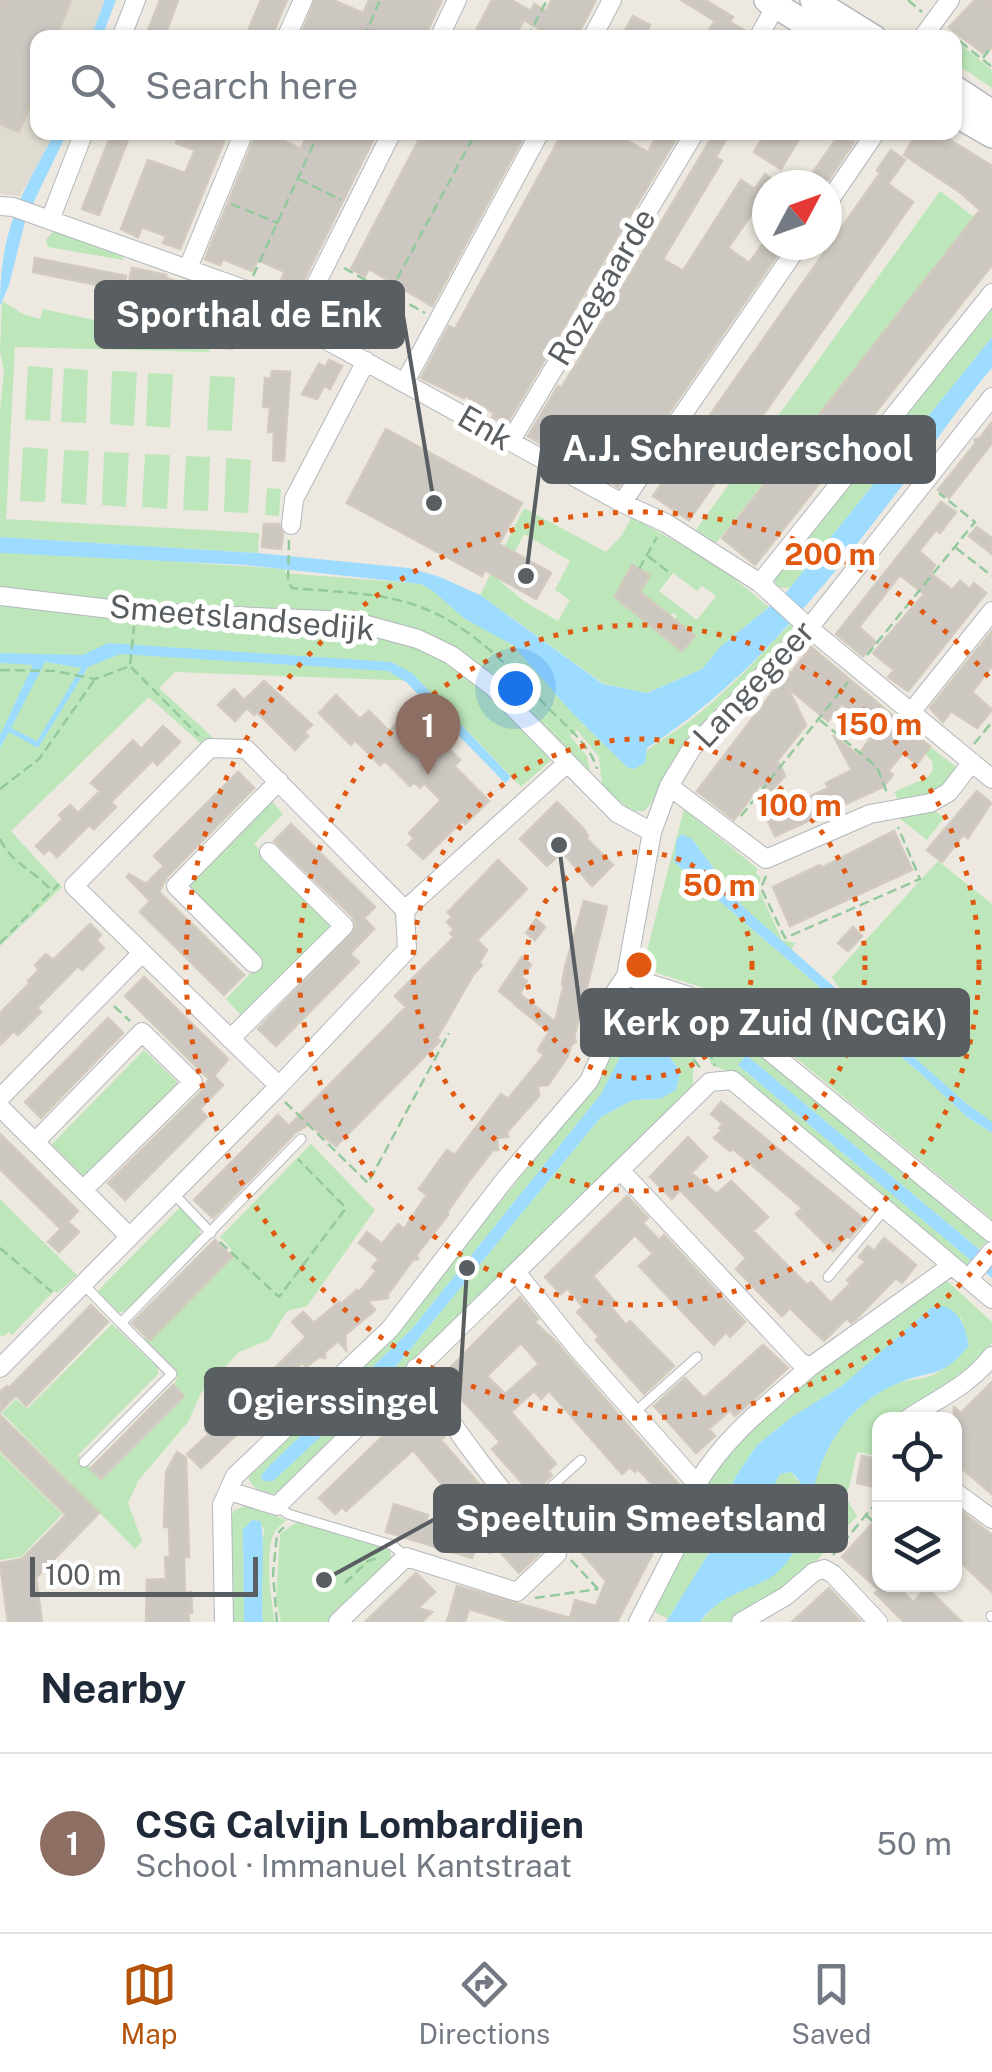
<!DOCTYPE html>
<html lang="en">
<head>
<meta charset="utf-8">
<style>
	body { margin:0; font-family:"Public Sans",sans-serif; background:#f2f2f3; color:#1f2937 }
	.controls { position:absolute; right:30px; bottom:30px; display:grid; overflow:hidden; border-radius:20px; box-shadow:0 2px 8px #0004 }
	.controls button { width:90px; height:90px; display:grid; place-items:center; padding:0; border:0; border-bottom:2px solid #e0e1e3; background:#fff; color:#1f2937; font:50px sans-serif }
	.compass { position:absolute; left:752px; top:170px; width:90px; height:90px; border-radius:50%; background:#fff; box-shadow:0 2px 8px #0004; rotate:49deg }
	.scale { position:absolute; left:30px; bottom:25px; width:228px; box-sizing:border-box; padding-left:10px; border:5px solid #595e62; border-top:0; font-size:28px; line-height:35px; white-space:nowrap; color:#595e62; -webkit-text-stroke:8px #fff; paint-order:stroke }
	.you { position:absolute; left:515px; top:688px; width:35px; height:35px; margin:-25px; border:8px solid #fff; border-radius:50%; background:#1a73e8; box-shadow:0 0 0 15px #1a73e833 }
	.badge { display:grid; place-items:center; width:65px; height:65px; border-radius:50%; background:#b45309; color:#fff; font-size:32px; font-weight:700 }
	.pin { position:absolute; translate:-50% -82px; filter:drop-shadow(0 2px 5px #0008) }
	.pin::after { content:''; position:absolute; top:52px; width:35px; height:30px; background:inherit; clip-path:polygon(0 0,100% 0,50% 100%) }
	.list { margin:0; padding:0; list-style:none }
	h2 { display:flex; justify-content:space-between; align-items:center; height:130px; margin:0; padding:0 40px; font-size:42px }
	h2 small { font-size:32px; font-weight:400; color:#747a83 }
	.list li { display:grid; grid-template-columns:65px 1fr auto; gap:30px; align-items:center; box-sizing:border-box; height:180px; padding:0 40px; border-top:2px solid #e0e1e3 }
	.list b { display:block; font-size:38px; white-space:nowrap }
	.list p { margin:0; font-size:32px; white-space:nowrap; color:#747a83 }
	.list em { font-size:32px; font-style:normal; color:#747a83 }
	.icon { flex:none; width:55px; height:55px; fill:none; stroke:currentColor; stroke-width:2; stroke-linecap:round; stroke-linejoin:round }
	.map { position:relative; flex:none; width:992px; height:1622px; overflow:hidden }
	.search { position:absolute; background:#fff; box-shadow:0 2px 8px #0004; left:30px; right:30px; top:30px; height:110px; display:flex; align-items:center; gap:25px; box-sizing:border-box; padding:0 35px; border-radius:20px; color:#747a83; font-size:38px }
	.sheet { height:310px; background:#fff }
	nav { display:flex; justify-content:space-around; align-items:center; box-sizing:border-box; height:140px; border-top:2px solid #e0e1e3; background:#fff; font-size:28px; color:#747a83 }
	nav a { display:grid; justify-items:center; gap:5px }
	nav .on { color:#b45309 }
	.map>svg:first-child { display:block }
	.education { fill:#dfdbd0 }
	.green { fill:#bde7ba; fill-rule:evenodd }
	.water { fill:#9edcff; fill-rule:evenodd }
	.building { fill:#cdc7c1; stroke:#d2cabe; stroke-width:2.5; fill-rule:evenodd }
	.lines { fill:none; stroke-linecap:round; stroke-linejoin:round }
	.lane-casing { stroke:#b3b7bc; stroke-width:11 }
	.street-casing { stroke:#b3b7bc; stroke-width:20 }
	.secondary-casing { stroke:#b4b8be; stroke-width:28 }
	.path { stroke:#93c99d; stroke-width:2.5; stroke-dasharray:10 5; stroke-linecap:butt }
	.lane { stroke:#fff; stroke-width:9 }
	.street { stroke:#fff; stroke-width:18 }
	.secondary { stroke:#fff; stroke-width:25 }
	.ring { fill:none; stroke:#e15910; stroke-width:5; stroke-dasharray:5 10 }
	.labels { text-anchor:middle; stroke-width:10; stroke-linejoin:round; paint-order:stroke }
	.street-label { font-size:32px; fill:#595e62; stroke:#fff }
	.centre { fill:#e15910; stroke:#fff; stroke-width:5 }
	.ring-label { font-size:30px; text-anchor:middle; font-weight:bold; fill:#e15910; stroke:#fff; stroke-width:10; stroke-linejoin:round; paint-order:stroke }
	.leader { fill:none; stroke:#595e62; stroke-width:4 }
	.callout-dot { fill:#595e62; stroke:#fff; stroke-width:4 }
	.callout { fill:#595e62; stroke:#595e62; stroke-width:4 }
	.callout-label { font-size:35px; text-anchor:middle; font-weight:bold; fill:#fff }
</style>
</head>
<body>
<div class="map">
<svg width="992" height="1622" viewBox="0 0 992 1622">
	<rect width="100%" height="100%" fill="#ede9e0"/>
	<path class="education" d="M0 0H105L91 37 38 38V132L55 133 20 196 0 194Z"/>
	<path class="green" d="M955 40 992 70V88L955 63Z
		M940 191 974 217 716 543 696 530Z
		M55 229 123 253V260L48 247 46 240Z
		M992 300V337L790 588 775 587V580Z
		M2 301 23 314 40 319 43 309 210 345 209 352 15 347 6 519 259 533 258 553 0 537V410L4 372 0 351Z
		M28 366 53 368 50 421 25 420Z
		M64 368 88 370 86 423 61 422Z
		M112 371 137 372 134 426 110 424Z
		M148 373 173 374 170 428 146 426Z
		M210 376 235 377 232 431 207 430Z
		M23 447 48 449 45 502 20 501Z
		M64 450 89 451 86 505 61 503Z
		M104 452 129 453 126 507 102 505Z
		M145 454 170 455 167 509 142 507Z
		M186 456 210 457 208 511 183 510Z
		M226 458 251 460 248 513 224 512Z
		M267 488 281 489 279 516 265 515Z
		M524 508 606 552 622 535 632 517 719 566 769 607 720 647 702 669 646 693 604 684 480 595ZM524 534 570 561 555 590 570 600 558 621 525 602 500 581ZM632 565 649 574 640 592 669 615 673 613 677 616 675 620 694 636 683 651 615 597ZM673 573 697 591 702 586 716 596 697 620 659 591Z
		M0 550 285 569V573L435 585 495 621 585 723 581 727 585 726 627 767C649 746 674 734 697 715 732 687 762 653 793 621L796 629 671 763 651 804 644 811H631L602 785 599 757 577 730 570 736 587 756 591 776 547 754 550 761 521 787 420 681 175 672 159 688 217 741 200 743 149 697 11 831 62 887 0 946Z
		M930 747 959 769 941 792 899 802 894 792 928 777 933 770 932 761 925 754Z
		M271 800 283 814 254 844 334 923 241 1015 226 999 259 964 184 889Z
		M932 808 944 818 927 840 899 818 902 813Z
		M684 809 758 869 756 873 761 878 758 888 782 940 796 943 791 950 740 904 692 839 674 862 919 1072 967 1117 992 1133V1219L730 1004 704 988 657 973 648 965 646 954Z
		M938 861 992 904V1122C969 1107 838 996 832 977Z
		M655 995 703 1012 693 1073V1088L286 1488 273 1494 255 1488 249 1481V1473L391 1338 592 1088 607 1060 619 1011 638 1000 644 1005ZM632 1035 655 1037 678 1068V1086L660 1099 633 1100 601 1117 393 1370 270 1483 411 1330 601 1094Z
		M719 1023 734 1032 987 1241 979 1249 747 1056 739 1066 971 1260 964 1267 733 1074 711 1064 707 1052Z
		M144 1050 179 1084 85 1180 50 1146Z
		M311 1144 375 1210 307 1306 287 1311 269 1340 239 1352 201 1393 188 1422 138 1481 128 1503 142 1541 135 1549 2 1413 16 1399 27 1409 112 1324 158 1368V1374L78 1455 101 1479 183 1396 173 1385 178 1377 144 1339 232 1250 220 1237Z
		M0 1199 77 1275 57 1293 54 1291 51 1294 12 1335 9 1332 3 1337 0 1335Z
		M180 1207 199 1225 200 1235 127 1311 116 1313 96 1293Z
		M944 1278 992 1322V1342L984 1358 899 1419 880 1420 879 1456 857 1452 849 1488 846 1492 829 1491 828 1494 847 1499 857 1516 802 1577 736 1622H700L720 1600 769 1578 805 1527 801 1524 789 1534C762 1523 767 1495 780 1473L791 1472 803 1486 805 1505 809 1507C819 1454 844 1407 895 1384 907 1379 922 1380 933 1375 946 1369 959 1353 969 1344L961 1318 915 1323 843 1385 792 1417 757 1445 722 1507 709 1553 668 1619 653 1611 704 1487 718 1465 788 1391Z
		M0 1453 62 1514 21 1557 0 1560Z
		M246 1506 286 1520C283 1524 278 1527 275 1531 264 1549 271 1602 275 1622H263L260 1565 264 1530 260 1521 252 1520 243 1529 244 1622H232L229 1522 234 1510Z
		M297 1522 390 1550 392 1561 329 1622H281L276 1598 280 1534Z"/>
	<path class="water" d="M105 0H116L102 37H91Z
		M55 133H67L26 218 9 285 0 306C0 231 20 196 55 133Z
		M992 337V368C965 399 942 433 917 466 838 570 757 677 647 748L645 763 634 769 627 767 573 714 513 645 465 619 434 592 421 584 245 565 0 553V537L258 553 409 568 440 577 480 595 603 684 647 693 702 669 720 647 785 594Z
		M108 643 391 662 412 673 511 777 505 783 406 682 388 671 120 654 88 667 38 748 9 732 0 748V735L33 665 0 663V653L83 655ZM45 662 81 668 37 741 11 728Z
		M682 834 692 839 740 904 966 1103 992 1122V1133L967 1117 919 1072 674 862 677 838Z
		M638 1031 655 1037 678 1068 680 1074 676 1090 660 1099 633 1100 601 1117 393 1370 273 1481H263L261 1476 268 1467 411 1330 601 1094 632 1034Z
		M746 1055 992 1260V1278L738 1065Z
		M942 1306C961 1311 965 1327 969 1345 942 1380 931 1369 896 1384 845 1406 818 1454 810 1507L805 1505C806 1491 802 1481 791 1472L780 1474C767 1495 762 1522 789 1533L802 1524 805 1527C797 1547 788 1568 768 1579 742 1593 719 1596 700 1622H666L709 1553 722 1507 736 1476 757 1445 792 1417 843 1385 931 1308Z
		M252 1520 260 1521C266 1531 260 1601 263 1622H244L243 1529Z"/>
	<path class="building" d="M0 0H71L56 38H38V85L19 132 0 124Z
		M160 0H178L164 38H145Z
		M261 0H287L271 38H245Z
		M315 0H333L363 13 369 0H442L424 38H300Z
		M492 0H511L531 11 534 4 546 11 552 0H596L576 38H554L524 20 514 38H472Z
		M681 0H705L733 17 730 22 747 32 746 38H704L715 21Z
		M975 0H992V47L984 54 949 27Z
		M633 16 650 25 644 38H621Z
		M112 132H131L99 215 82 209Z
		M180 132H228L180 249 163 243 166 236 142 227 138 237 121 229 148 160 185 173 195 150 176 143Z
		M257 132H277L275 137 301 149 308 132H377L300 288 293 284 289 292 277 288 285 272 258 260 252 271 223 259 220 265 205 259Z
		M423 132H526L432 306 369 269 365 276 351 269Z
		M563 132H612L648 152 659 132H680L506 425 492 417 494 413 465 396 464 398 421 378 449 326 455 329Z
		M715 132H730L716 157 722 161 663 259 683 271 741 180 755 189 765 174 774 181 767 185V192L728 248 749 263 762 245H784L618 487 602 476 607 469 576 449 572 454 550 439 546 447 528 436 558 386 561 388 575 366Z
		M766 132H803L781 169 754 152Z
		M841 132 854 142 825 185H804Z
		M917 132H937L992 166V265L755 565 722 538 980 210 961 193 904 155Z
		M891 150 905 160 888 184 913 202 689 520 653 496 880 173 877 170Z
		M35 258 126 276 123 290 33 272Z
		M132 268 166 275V278L288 318 279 346 234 330 232 349 212 347 216 313 183 306 177 323 165 319 175 292 129 282Z
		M329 360 342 366 330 389 324 386 317 399 302 394 319 364 325 367Z
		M272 371 290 372 284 461 273 460 274 432H268L270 407H263L265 378 271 379Z
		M992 422V443L949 498 938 490 975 444V439H979Z
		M386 429 522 503 499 544 551 573 536 599 485 570 482 576 347 503Z
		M941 502 956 512 940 533 936 530 919 551 935 565 930 573 952 590 960 581 970 589 974 583 986 593 908 691 888 677 894 670 873 653 924 594 900 575 859 627 876 642 863 656 836 634Z
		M264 524H279L283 534 281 549 262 547Z
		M977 527 992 538V554L969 536Z
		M632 565 650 575 640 592 695 636 682 651 615 597Z
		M992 631V666L972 692 992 710 977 728 951 711 943 722 930 708Z
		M811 647 930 747 917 764 903 753 888 771 893 775 883 787 775 836 766 817 828 788 826 783 852 770 833 735 858 755 876 731 842 704 828 721 788 688 806 725 774 765 779 763 785 776 770 792 760 785 734 820 697 791 788 672 790 674Z
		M264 681 312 725 304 732 308 736 295 750 257 712 254 715 247 708 235 721 218 705 234 689 244 700Z
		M336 695 360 719 369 711 389 731 410 710 460 760 454 766 489 801 465 824 462 821 423 859 408 845 414 838 409 833 441 800 424 783 420 788 414 782 410 786 385 761 380 765 355 740 351 745 319 713Z
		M163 726 180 742 157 765 153 760 111 802 116 807 94 829 89 825 57 857 49 849 44 854 36 846 63 819 59 815 70 805 78 813 100 791 91 783 133 740 141 749Z
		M238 772 254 788 167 877 159 892 244 975 224 995 140 912 150 901 127 877 129 874 146 884 164 866 154 856Z
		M977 791 991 803 968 838 963 835 942 862 927 850Z
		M557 802 584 829 588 836 586 838 613 865 592 886 562 852 547 866 520 839Z
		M291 824 375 907 364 918 374 929 350 954 359 962 276 1046 258 1029 356 928 353 917 274 841Z
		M894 831 912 870 790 926 773 887 820 865 821 868Z
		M498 860 527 889 477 940 487 950 479 963 482 965 473 975 437 1038 440 1041 336 1146 309 1124 295 1133 213 1218 194 1200 278 1115 289 1126 406 1007 395 996 454 937 450 933 454 930 447 922 452 917 448 912Z
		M584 901 607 907 574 1038 576 1042 571 1045 568 1056 548 1085 538 1086 539 1096 507 1132 508 1137 497 1138 498 1150H493L469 1181 448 1211V1215L417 1254 418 1259 413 1260 388 1294V1298L368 1301 375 1310 345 1335 346 1350 338 1341 325 1352V1358L319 1357 306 1367 302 1363 283 1381 288 1386 201 1468 187 1454 209 1434 205 1430 217 1419 221 1423 242 1403 238 1399 250 1388 253 1390 306 1337 292 1322 303 1312 314 1323 339 1302 341 1304 357 1290 359 1292 376 1271 372 1267 379 1259 359 1243 367 1232 382 1244 398 1224 404 1229 427 1195 419 1189 447 1150 455 1155 501 1094 508 1099 544 1055 538 1050 549 1032 514 1004 517 999 514 1003 499 991 522 957 531 965 521 977 527 981 520 994 555 1022 564 984H562L565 967Z
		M536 919 545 927 535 940 526 933Z
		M90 924 101 935 96 940 104 948 82 970 78 966 37 1008 41 1012 18 1035 14 1031 0 1045V1013L30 983 28 981 39 970 35 965 46 954 53 960Z
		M853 927 862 936 848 951 838 943Z
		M144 977 228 1059 214 1076 223 1085 200 1109 207 1117 125 1200 108 1183 202 1091 209 1079 125 996Z
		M108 1018 123 1033 41 1118 25 1102Z
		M721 1102 865 1220 850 1238 847 1236 833 1251 796 1214 802 1208 733 1149 730 1151 714 1138 722 1130 719 1128 723 1124 711 1114Z
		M0 1134 78 1211 61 1229 0 1169Z
		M688 1137 707 1157 691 1173 717 1194 731 1181 768 1217 753 1231 807 1285 811 1282 831 1303 851 1283 847 1280 865 1262 859 1257 868 1246 874 1251 884 1238 916 1265 902 1283 896 1278 855 1320 851 1323 847 1318 824 1341 790 1308 782 1316 736 1269 746 1258 680 1190 672 1199 650 1177Z
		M627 1196 648 1218 643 1223 659 1240 664 1235 745 1322 730 1337 726 1332 714 1345 639 1266 653 1254 635 1235 593 1276 616 1303 611 1307 626 1325 630 1321 674 1366 644 1394 596 1340 599 1337 577 1312 583 1307 567 1288 561 1294 545 1277Z
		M68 1222 79 1232 59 1252 48 1242Z
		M215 1240 232 1257 150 1340 132 1323Z
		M520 1297 538 1319 534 1322 554 1340 682 1488 661 1506 674 1512 617 1622H512L469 1609 465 1622H447L457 1586 570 1618 575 1600 596 1606 606 1581 542 1506 562 1488 566 1492 574 1485 607 1520 632 1498 647 1515 659 1492 638 1469 635 1472 630 1467 622 1474 549 1391 541 1399 534 1391 511 1412 556 1464 548 1471 552 1475 532 1494 492 1449 500 1442 466 1404 454 1396 460 1391 444 1374ZM521 1343 539 1364 505 1394 487 1376Z
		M91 1305 108 1322 26 1406 16 1395 0 1412V1392L7 1386 9 1388Z
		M763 1345 788 1368 735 1416 730 1410 709 1429 715 1436 696 1453 654 1406 685 1378 704 1398Z
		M992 1382V1494L954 1462V1407L961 1413Z
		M173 1385 184 1396 101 1479 90 1469Z
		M420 1400 434 1418 430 1422 444 1437 441 1440 504 1513 501 1516 539 1554 519 1573 493 1544 490 1553 475 1549 472 1558 386 1532 394 1504 428 1515 426 1522 447 1529 460 1506 413 1450 346 1511 342 1507 335 1514 319 1498Z
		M0 1415 99 1513 36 1578 42 1622H8L0 1563 22 1559 66 1515 0 1450Z
		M177 1452 186 1458 189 1557H184L185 1593 191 1592 192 1613H188L189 1622H146L147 1580 166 1579 165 1557H170L169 1527H164L166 1472Z
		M862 1456 876 1459 871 1486 857 1483Z
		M961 1511 992 1535V1592L954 1556V1519Z
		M880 1515V1589L884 1584H895L913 1602 924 1590H929L962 1622H904L875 1593 879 1590 842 1557Z
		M416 1573 435 1592 418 1608 432 1612 422 1622H365Z
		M829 1588 861 1622H792Z"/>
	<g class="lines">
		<g class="lane-casing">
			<path id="lane" d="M173 1193 211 1233
				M828 1277 885 1209
				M84 1285 121 1323 301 1139
				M634 1413 697 1357
				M84 1462 172 1374 121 1323
				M277 1506 288 1514 392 1545 406 1557
				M521 1514 581 1460
				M991 1616 992 1617"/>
		</g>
		<g class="street-casing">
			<path id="street" d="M121 38 136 0
				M286 38 303 0
				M439 38 457 0
				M592 38 612 0
				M758 38 779 0
				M922 38 950 0
				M827 204 876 132
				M0 206 13 207 303 310 310 331 622 503 666 523 760 583 809 628 992 779
				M50 220 84 132
				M188 268 244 132
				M303 310 392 132
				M405 382 540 132
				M510 442 695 132
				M622 503 799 245
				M291 525 294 499 366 361
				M760 583 992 293
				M0 596 136 612 352 621 418 639 451 655 492 686 617 813 652 832
				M912 711 992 611
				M669 786 766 859 870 814 930 803 949 792 972 762
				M253 963 176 886 279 781
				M626 976 689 996 736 1024 992 1233
				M230 1039 344 926 269 852
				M279 1086 74 886 210 748 246 749 405 910
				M0 1098 141 954
				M0 1107 129 1236
				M35 1142 142 1032 193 1082 83 1190
				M620 1170 800 1362 810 1367 951 1266
				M516 1272 577 1348 697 1484 699 1491 677 1546 638 1622
				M968 1279 992 1251
				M0 1368 279 1086 407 950 405 910 566 764
				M906 1420C937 1399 969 1386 992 1356
				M697 1484C726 1435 768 1404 810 1367
				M229 1491 277 1506 710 1082 732 1080 992 1299
				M954 1491 992 1519
				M224 1622 222 1505 235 1476 390 1329 506 1178 589 1081 600 1057 613 995 626 976 652 832 669 786 692 748 809 628 992 397
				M338 1622 406 1557 517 1592 557 1554C501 1492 460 1439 416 1368
				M741 1622 786 1596 814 1572 824 1569 833 1574 878 1622"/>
		</g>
		<g class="secondary-casing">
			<path id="secondary" d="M767 0 829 38
				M813 0 874 38
				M954 88 992 113
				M954 113 992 135"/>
		</g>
		<path class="path" d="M908 0 922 12
			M948 32 992 67
			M364 38 380 0
			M527 38 547 0
			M983 58 992 46
			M299 179 341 200
			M231 204 278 223
			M344 268 425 313
			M253 276 319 132
			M390 292 476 132
			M289 540 288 580 292 588C335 592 383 592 423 608 474 628 512 670 549 709 566 726 591 746 597 769
			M956 548 992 576
			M648 556 671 574
			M639 569 657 537
			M867 655 975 522 939 493
			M131 667 199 736
			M0 670 55 671 95 679 130 666 134 626
			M820 720 877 767 887 793
			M974 744 992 722
			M0 789 39 759 95 679
			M741 816 848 682
			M0 839C11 863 33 870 50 889
			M766 876 761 888 785 938 920 879 898 827
			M0 943 59 884
			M648 1000 701 1069
			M114 1006 130 1021
			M705 1023 700 1030 715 1066
			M285 1102 368 1183 449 1033
			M220 1242 279 1297 346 1208 298 1159
			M0 1248 52 1292
			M865 1514 880 1528
			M833 1555 880 1498
			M571 1560 598 1589 604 1590
			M345 1583 368 1561 381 1557
			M535 1598 598 1589
			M277 1622 273 1574 277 1534 284 1527"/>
		<use href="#lane" class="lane"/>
		<use href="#street" class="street"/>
		<use href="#secondary" class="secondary"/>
	</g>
	<g class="ring">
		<circle cx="639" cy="965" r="113"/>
		<circle cx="639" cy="965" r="226"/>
		<circle cx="639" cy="965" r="340"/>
		<path d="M991 1250A453 453 0 1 1 991 680"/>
	</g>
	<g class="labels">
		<g class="street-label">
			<text transform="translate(602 287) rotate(-59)" y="11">Rozegaarde</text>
			<text transform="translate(485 428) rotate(30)" y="11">Enk</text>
			<text transform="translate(242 618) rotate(5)" y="11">Smeetslandsedijk</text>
			<text transform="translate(754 684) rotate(-47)" y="11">Langegeer</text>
		</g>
	</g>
	<circle cx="639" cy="965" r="15" class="centre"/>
	<g class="ring-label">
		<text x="830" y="565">200 m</text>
		<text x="879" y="735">150 m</text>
		<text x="799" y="816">100 m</text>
		<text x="719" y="896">50 m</text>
	</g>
	<path class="leader" d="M434 503L403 315M526 576L542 449M559 845L582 1023M467 1268L459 1402M324 1580L435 1519"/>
	<g class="callout-dot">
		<circle cx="434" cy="503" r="10"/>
		<circle cx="526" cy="576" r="10"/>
		<circle cx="559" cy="845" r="10"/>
		<circle cx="467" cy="1268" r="10"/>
		<circle cx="324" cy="1580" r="10"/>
	</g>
	<g class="callout">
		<rect x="96" y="282" width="307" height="65" rx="10"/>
		<rect x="542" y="417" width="392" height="65" rx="10"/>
		<rect x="582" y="990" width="386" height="65" rx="10"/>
		<rect x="206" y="1369" width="253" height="65" rx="10"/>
		<rect x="435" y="1486" width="411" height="65" rx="10"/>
	</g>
	<g class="callout-label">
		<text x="249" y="327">Sporthal de Enk</text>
		<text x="738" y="461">A.J. Schreuderschool</text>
		<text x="775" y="1035">Kerk op Zuid (NCGK)</text>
		<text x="333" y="1414">Ogierssingel</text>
		<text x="641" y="1531">Speeltuin Smeetsland</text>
	</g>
</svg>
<div class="controls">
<button><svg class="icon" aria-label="locate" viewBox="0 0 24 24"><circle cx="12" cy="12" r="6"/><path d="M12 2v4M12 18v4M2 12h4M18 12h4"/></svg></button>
<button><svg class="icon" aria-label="layers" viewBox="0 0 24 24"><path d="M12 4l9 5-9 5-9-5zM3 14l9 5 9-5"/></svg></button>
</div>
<svg class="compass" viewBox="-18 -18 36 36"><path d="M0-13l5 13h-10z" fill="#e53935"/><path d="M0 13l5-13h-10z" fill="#747a83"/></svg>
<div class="scale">100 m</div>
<div class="you"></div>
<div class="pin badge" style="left:428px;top:775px;background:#8d6e63">1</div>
<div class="search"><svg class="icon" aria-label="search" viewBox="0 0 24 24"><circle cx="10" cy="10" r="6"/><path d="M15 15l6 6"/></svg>Search here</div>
</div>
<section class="sheet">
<h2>Nearby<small></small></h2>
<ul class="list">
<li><span class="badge" style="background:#8d6e63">1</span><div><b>CSG Calvijn Lombardijen</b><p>School · Immanuel Kantstraat</p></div><em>50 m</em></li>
</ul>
</section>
<nav>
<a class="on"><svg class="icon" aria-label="map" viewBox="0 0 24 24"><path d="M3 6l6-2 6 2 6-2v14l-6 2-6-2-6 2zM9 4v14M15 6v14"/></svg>Map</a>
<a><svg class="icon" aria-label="directions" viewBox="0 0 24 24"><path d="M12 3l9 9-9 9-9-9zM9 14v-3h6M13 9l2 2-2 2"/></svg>Directions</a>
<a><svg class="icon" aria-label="saved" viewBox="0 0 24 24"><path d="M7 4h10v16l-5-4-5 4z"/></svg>Saved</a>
</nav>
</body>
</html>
